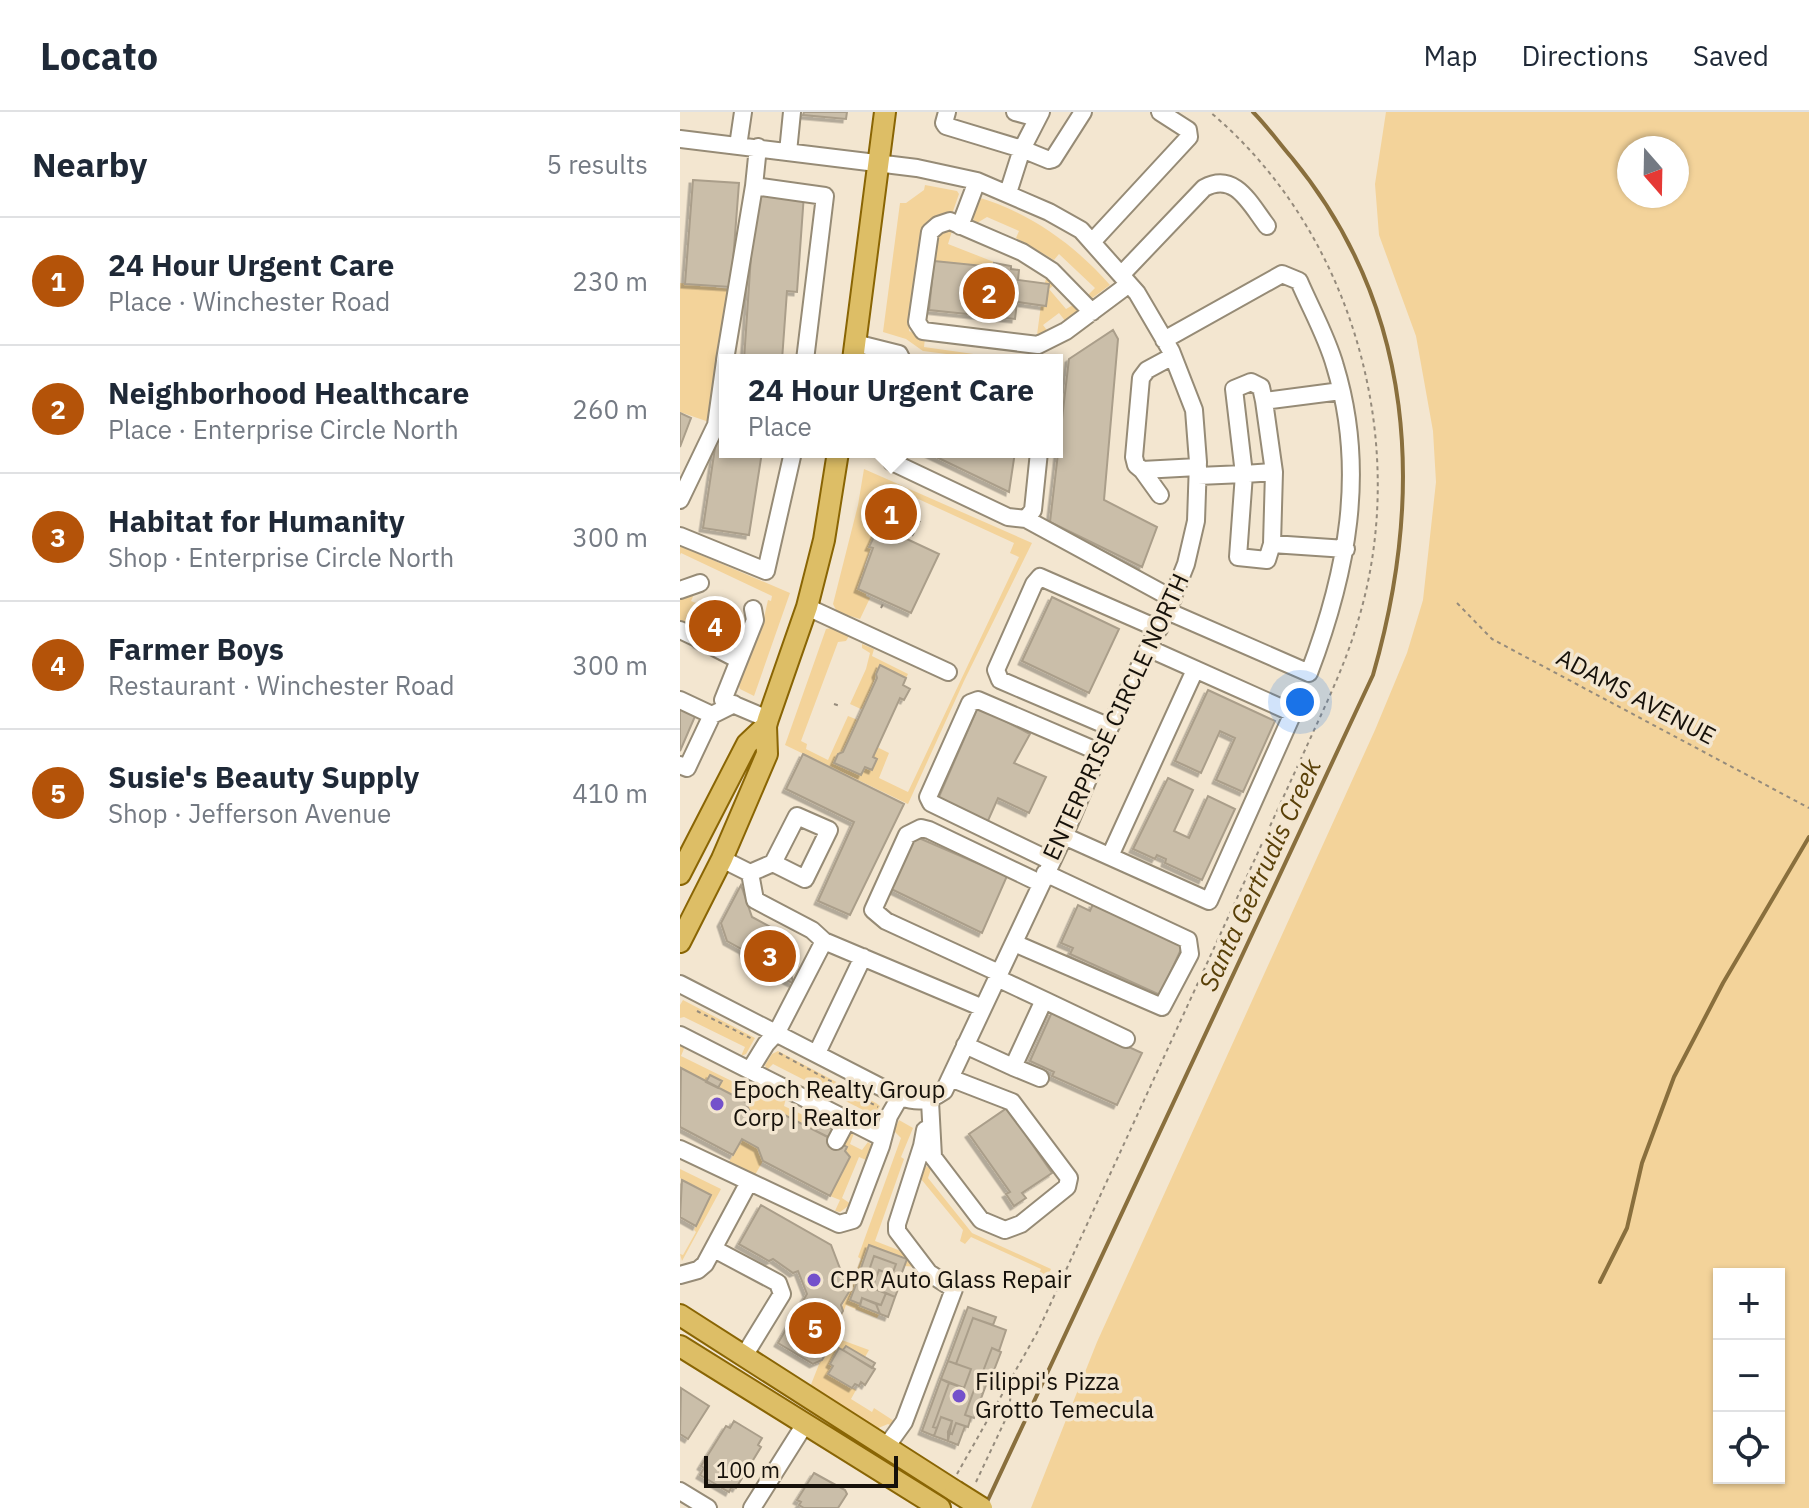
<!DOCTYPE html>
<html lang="en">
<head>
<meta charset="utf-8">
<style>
	body { margin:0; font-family:"IBM Plex Sans",sans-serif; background:#f2f2f3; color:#1f2937 }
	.controls { position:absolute; right:24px; bottom:24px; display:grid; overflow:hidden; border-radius:0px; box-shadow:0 2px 6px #0004 }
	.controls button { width:72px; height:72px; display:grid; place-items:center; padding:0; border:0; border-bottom:2px solid #e0e1e3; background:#fff; color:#1f2937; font:40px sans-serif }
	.compass { position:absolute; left:937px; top:24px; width:72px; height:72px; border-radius:50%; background:#fff; box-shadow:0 2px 6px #0004; rotate:160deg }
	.scale { position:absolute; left:24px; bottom:20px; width:194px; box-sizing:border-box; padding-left:8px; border:4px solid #16110a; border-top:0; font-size:22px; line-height:28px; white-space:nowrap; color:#16110a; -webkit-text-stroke:6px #f3e6d0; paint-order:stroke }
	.you { position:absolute; left:620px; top:590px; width:28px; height:28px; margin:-20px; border:6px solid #fff; border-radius:50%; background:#1a73e8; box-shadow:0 0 0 12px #1a73e833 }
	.badge { display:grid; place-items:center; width:52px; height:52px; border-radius:50%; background:#b45309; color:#fff; font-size:26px; font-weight:700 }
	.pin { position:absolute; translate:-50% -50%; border:4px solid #fff; box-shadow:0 2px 8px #0006 }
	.popup { position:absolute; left:39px; top:242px; width:344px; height:104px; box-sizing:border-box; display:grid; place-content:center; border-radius:0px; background:#fff; filter:drop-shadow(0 2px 6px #0005); font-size:26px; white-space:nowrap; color:#747a83 }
	.popup b { font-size:30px; color:#1f2937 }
	.popup::after { content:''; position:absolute; left:50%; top:100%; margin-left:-16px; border:16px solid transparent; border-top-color:#fff }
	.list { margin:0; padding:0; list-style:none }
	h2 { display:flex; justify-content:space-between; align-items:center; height:104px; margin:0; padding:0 32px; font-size:34px }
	h2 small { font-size:26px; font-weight:400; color:#747a83 }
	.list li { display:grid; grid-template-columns:52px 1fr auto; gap:24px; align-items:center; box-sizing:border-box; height:128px; padding:0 32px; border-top:2px solid #e0e1e3 }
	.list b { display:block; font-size:30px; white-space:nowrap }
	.list p { margin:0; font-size:26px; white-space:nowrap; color:#747a83 }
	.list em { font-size:26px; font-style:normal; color:#747a83 }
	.icon { flex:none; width:44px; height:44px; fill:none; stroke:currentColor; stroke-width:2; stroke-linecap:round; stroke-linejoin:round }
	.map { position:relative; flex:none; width:1129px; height:1396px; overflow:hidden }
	header { display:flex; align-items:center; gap:48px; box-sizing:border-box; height:112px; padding:0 40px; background:#fff; border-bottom:2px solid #e0e1e3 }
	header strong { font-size:38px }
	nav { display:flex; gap:44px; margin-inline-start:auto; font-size:28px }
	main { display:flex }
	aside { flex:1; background:#fff }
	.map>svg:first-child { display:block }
	.green { fill:#f3d39a; fill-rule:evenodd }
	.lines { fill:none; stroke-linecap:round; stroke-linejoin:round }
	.stream { stroke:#896f3d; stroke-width:4 }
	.building { fill:#cabea9; stroke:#aa9e8a; stroke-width:2; filter:url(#shadow) }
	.minor-casing { stroke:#968b76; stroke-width:20 }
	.major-casing { stroke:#896504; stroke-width:24 }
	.path { stroke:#958b7c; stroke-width:2; stroke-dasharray:4 4; stroke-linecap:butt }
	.minor { stroke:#fff; stroke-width:16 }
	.major { stroke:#ddbe66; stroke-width:20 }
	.major-bridge-casing { stroke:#896504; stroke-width:24; stroke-linecap:butt }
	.major-bridge { stroke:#ddbe66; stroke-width:20 }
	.poi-dot { fill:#7451cb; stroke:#f3e6d0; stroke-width:3 }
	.labels { text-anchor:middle; stroke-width:7; stroke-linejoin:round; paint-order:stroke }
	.street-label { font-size:24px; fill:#16110a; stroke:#f3e6d0 }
	.poi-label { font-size:24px; fill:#16110a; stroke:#f3e6d0; text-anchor:start }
	.water-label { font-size:26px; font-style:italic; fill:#594008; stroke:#f3e6d0 }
</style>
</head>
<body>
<header>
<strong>Locato</strong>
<nav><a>Map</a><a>Directions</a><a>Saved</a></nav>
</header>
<main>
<aside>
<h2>Nearby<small>5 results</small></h2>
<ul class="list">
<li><span class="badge">1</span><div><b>24 Hour Urgent Care</b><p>Place · Winchester Road</p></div><em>230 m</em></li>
<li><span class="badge">2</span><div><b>Neighborhood Healthcare</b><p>Place · Enterprise Circle North</p></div><em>260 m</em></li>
<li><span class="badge">3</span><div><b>Habitat for Humanity</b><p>Shop · Enterprise Circle North</p></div><em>300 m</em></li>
<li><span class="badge">4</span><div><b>Farmer Boys</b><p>Restaurant · Winchester Road</p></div><em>300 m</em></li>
<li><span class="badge">5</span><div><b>Susie's Beauty Supply</b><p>Shop · Jefferson Avenue</p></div><em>410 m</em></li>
</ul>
</aside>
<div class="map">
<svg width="1129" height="1396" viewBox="0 0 1129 1396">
	<defs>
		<filter id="shadow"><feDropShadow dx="-3.5" dy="3.5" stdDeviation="0" flood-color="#0004"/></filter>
	</defs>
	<rect width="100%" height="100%" fill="#f3e6d0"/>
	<path class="green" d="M706 0H1129V1396H351L417 1230 695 618 727 541 743 488 756 370 753 319 736 224 699 123 695 72ZM949 36H997V84H949ZM1039 1162H1099V1366H1039Z
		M245 73 277 79 279 82 272 102 255 104 243 116 229 219 245 226 244 235 336 248H314L243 239 226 227 203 220 220 91H226L244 78Z
		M297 85C349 100 395 133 430 173L411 187 408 183 415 176 379 142 374 148 336 126 339 119 307 105 297 111 293 110Z
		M273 116 268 132 314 150 313 155 254 149 247 208 245 207 258 119Z
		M366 166 374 173 369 177 386 197 395 192 400 199 386 210 379 201 363 213 369 221 357 223 361 193 368 172 365 171Z
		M0 171 50 177 29 310 0 300Z
		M184 357 352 431 284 569 228 692 105 633 146 517 151 516 169 524 166 529 158 530 121 629 127 632 126 637 148 648 168 604 178 608 163 640 158 642 155 651 192 658 197 648 193 645 197 635 209 641 199 666 228 680 339 445 330 441 334 431 210 374 199 395 202 397 195 412 199 414 184 455 187 457 186 484 190 486 180 507 157 500 153 492 178 393Z
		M0 434 110 481 74 584 60 577 58 572 83 510 88 488 91 489 92 484 1 441 0 443Z
		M16 478 11 489 21 493 9 517 0 513V484Z
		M182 532 194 537 192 544 228 562 226 566 200 554 183 598 170 592 186 557 190 541 182 536Z
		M3 888 75 926 66 942 61 944 65 935 4 905 0 906V893Z
		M0 933 5 934 1 944 74 980 80 972 106 986 104 994 138 1010 143 1005 155 1012 153 1017 141 1011 136 1019 97 999 93 1006 86 1003 72 1006 69 996 38 976 41 968 30 963 26 970 0 958Z
		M98 939 196 991 200 994 191 1009 187 1008 189 1001 93 952 87 958 85 953 92 942Z
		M219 1008 233 1016 221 1045 224 1047 195 1129 226 1141 237 1155 225 1154 227 1147 189 1134 170 1188 200 1201 197 1206 166 1193 156 1219 160 1221 159 1227 189 1238 185 1245 166 1234 163 1238 159 1237 150 1252 153 1254 149 1262 176 1278 171 1287 192 1300 194 1296 214 1309 212 1314 208 1312 196 1317 130 1275 181 1147 178 1145 221 1026 214 1019Z
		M170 1021H174L170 1032 182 1038 188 1030 193 1034 186 1048 179 1045 162 1086 171 1092 160 1100 155 1099 160 1088 150 1084 170 1046 164 1034Z
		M62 1027 78 1036 79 1042 84 1047 75 1063 49 1050Z
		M246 1054 251 1057 248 1066 292 1121 371 1157 366 1168 358 1163 361 1157 291 1125 285 1132 280 1129 283 1118 241 1067Z
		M0 1057 41 1077 2 1149 0 1142 3 1143 16 1120 14 1118 31 1083 0 1066Z"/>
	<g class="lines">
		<path class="stream" d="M920 1170 947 1116 962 1051 994 965 1043 871 1129 725
			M307 1390 693 563C745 382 736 197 612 46 599 31 587 14 573 0"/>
	</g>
	<path class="building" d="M124 0H167L166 7 123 3Z
		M13 68 59 71 51 175 5 172Z
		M79 79 124 82 117 180 107 179 102 248H64L74 99Z
		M254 149 313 155 314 151 331 154V157L339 158 338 168 369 172 366 194 337 190 335 207 249 198Z
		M433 218 438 227 424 388 477 415 462 455 370 410 389 247Z
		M0 301 11 306 0 335Z
		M36 329 45 330V340H82L69 423 23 416Z
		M246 340H335L329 380Z
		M210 374 232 385 214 421 194 412Z
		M199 414 259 442 231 501 178 477 193 436 189 435Z
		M372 485 439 517 409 581 342 549Z
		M21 493 33 499 34 496 61 511 50 536 28 537 17 532 9 517Z
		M200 553 226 566 223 573 230 577 224 588 220 586 193 645 197 647 192 658 185 655 181 663 154 651 158 642 163 640 197 566 196 562Z
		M528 578 595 609 563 680 536 668 555 626 540 619 521 661 495 649Z
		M298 595 350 622 334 651 366 665 349 701 318 686 307 711 258 687Z
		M0 596 16 602 0 639Z
		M123 642 224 692 170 803 138 789 174 710 106 677Z
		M488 666 513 678 494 719 509 726 528 684 555 697 522 768 485 751 486 747 477 743 475 747 453 737Z
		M232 723 327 764 302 821 207 775Z
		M61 773 72 805 96 818 114 872 66 847 63 838 47 829 41 811Z
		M413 792 503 833 480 883 390 842 393 836 381 831 398 793 410 799Z
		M372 900 462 941 437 993 372 964 374 960 350 949Z
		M1 956 68 991 67 994 74 1007 86 1003 93 1006 97 999 167 1035 165 1039 170 1045 150 1084 83 1049 78 1036 62 1027 53 1043 0 1015Z
		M30 963 42 969 38 976 26 970Z
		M327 996 372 1061 342 1081 346 1086 334 1094 326 1082 330 1080 289 1022Z
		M141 1011 153 1017 148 1025 136 1019Z
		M2 1068 31 1083 16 1114 0 1105Z
		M81 1093 151 1133 169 1180 161 1193 163 1199 151 1220 154 1228 142 1248 133 1252 98 1231 127 1182 118 1159 113 1161 93 1147 89 1149 59 1132Z
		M189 1133 227 1147 220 1166 212 1163 216 1152 194 1144 184 1173 176 1170Z
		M194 1144 216 1152 212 1163 199 1158 192 1176 206 1181 201 1193 182 1186 180 1192 170 1188 177 1170 184 1173Z
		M199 1158 222 1167 215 1185 192 1176Z
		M206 1181 215 1185 208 1205 200 1202 196 1192 201 1193Z
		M182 1186 196 1192 200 1202 180 1194Z
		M288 1195 316 1205 313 1213 293 1206 276 1252 268 1249Z
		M293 1206 326 1218 319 1239 312 1236 302 1262 309 1265 303 1281 294 1278 285 1303 291 1305 288 1315 276 1311 272 1322 268 1320 272 1309 261 1305 257 1316 253 1315 269 1271 284 1276 291 1257 276 1252Z
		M166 1234 195 1251 192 1256 163 1238Z
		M159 1236 195 1257 185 1273 181 1270 179 1274 175 1272 172 1276 148 1262 153 1254 150 1252Z
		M312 1236 321 1240 311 1266 302 1262Z
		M268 1249 291 1257 284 1276 261 1267Z
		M261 1267 269 1271 253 1315 257 1316 254 1324 242 1319Z
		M1 1276 29 1294 8 1327 0 1322Z
		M294 1278 303 1281 294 1306 285 1303Z
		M261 1305 272 1309 268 1329 254 1324Z
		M54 1309 82 1326 78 1333 81 1335 56 1376 52 1374 49 1380 20 1363 24 1356 21 1354 46 1314 50 1316Z
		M276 1311 285 1314 278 1333 268 1329V1320L272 1322Z
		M134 1361 165 1378 167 1382 158 1396H124L119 1393 121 1390 117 1388Z"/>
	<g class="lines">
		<g class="minor-casing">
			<path id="minor" d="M267 0 264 11 266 14 342 37 369 48 373 47 403 0
				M335 0 357 6
				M0 27 237 56 297 69 369 100 401 118 457 181 491 239 514 298 518 350 516 409 506 452 490 492 430 615 384 724 264 979C248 990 238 991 220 985L0 872
				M58 34 63 0
				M108 40 112 0
				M74 74 145 84 125 248
				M328 81 342 37 361 0
				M280 114 297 69
				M412 130 509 25 508 18 480 0
				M441 163 524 76C555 59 570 92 587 114
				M412 200 372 159 342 140 270 109 258 113 250 120 237 210 243 219 358 233 386 219 449 172
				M484 228 602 162 619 169C631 197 647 225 655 254 687 359 667 461 629 561L487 499
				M175 231 219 242 222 248
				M493 244 467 258 461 266 454 345 456 353 462 358 518 355
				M45 248 74 74 78 35
				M584 289 594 360 592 432
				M214 340 212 350 328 405 346 407 353 398 359 340
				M462 358 480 383
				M594 360 564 362 554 277 571 270 581 275 584 289 661 279
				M518 364 564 362 558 445 587 448 592 432 666 437
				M0 388 36 313 45 249
				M346 407 493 487
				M0 424 86 459 113 340
				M0 478 20 471
				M127 495 268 560
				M73 497 75 508 43 588 88 607
				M0 518 19 527
				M30 533 59 548
				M0 588 32 603
				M430 615 320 568 316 558 354 472 360 465 479 517
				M0 653 7 656 32 603 54 592
				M384 724 529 789 613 601 470 537
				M430 744 515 558
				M42 747 70 761 93 751 125 767 149 718 117 704 93 751
				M371 749 251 691 248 685 290 591 298 588 419 640
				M70 761 75 788 132 818 144 829 303 896
				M334 831 482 895 510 842 508 828 365 761
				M319 861 206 809 193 798 227 723 241 716 249 718 360 771
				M364 888 446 927
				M0 923 203 1026
				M285 933 333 955 364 888 317 866
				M137 941 183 845
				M333 955 360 966
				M70 958 86 932 97 920 144 829
				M250 989 253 1045 301 1108 325 1118 341 1112 387 1075 389 1066 332 990 270 966
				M156 1029 166 1010
				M0 1037 159 1112 173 1108 201 1034 209 1004 220 985
				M34 1137 98 1171 102 1182 64 1244
				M0 1163 18 1158 25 1152 69 1070
				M206 1335 224 1310 274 1177 249 1161 217 1119V1112L242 1034 245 1018
				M0 1379 28 1396
				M72 1396 125 1312"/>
		</g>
		<g class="major-casing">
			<path id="major" d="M173 248 205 0
				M0 762 67 632 86 614 88 607 127 495 144 428 158 340
				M0 830 42 747 87 642 86 614
				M0 1203 275 1379
				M0 1234 260 1396"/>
		</g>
		<path class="path" d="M232 424 240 409
			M777 491 812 527 1129 696
			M201 496 203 492
			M154 592 160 594
			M17 899 72 927
			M99 941 198 995
			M277 1362 358 1219 625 638C644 596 665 554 678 509 732 331 673 120 530 0
			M296 1370 329 1300 332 1268"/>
		<use href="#minor" class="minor"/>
		<use href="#major" class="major"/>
		<g class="major-bridge-casing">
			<path id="major-bridge" d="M275 1379 302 1396"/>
		</g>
		<use href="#major-bridge" class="major-bridge"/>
	</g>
	<g class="poi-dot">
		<circle cx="37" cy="992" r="8"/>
		<circle cx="134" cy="1168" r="8"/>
		<circle cx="279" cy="1284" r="8"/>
	</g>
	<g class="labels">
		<g class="street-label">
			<text transform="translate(956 585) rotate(28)" y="8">ADAMS AVENUE</text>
			<text transform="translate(436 605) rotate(-65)" y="8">ENTERPRISE CIRCLE NORTH</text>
		</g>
		<g class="poi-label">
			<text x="53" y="986">Epoch Realty Group<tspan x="53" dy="28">Corp | Realtor</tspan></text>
			<text x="150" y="1176">CPR Auto Glass Repair</text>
			<text x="295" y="1278">Filippi's Pizza<tspan x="295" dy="28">Grotto Temecula</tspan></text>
		</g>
		<g class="water-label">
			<text transform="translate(580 763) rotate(-65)" y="9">Santa Gertrudis Creek</text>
		</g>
	</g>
</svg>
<div class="controls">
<button>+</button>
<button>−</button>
<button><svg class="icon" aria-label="locate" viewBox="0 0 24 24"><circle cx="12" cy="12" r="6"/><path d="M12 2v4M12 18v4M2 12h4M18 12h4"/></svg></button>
</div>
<svg class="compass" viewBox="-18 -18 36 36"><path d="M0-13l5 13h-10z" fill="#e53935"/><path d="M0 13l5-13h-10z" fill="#747a83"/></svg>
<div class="scale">100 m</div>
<div class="you"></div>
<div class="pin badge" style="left:211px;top:402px">1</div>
<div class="popup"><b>24 Hour Urgent Care</b>Place</div>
<div class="pin badge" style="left:309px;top:181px">2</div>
<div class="pin badge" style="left:90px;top:844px">3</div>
<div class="pin badge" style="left:35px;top:514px">4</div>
<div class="pin badge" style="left:135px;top:1216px">5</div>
</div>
</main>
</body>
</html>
